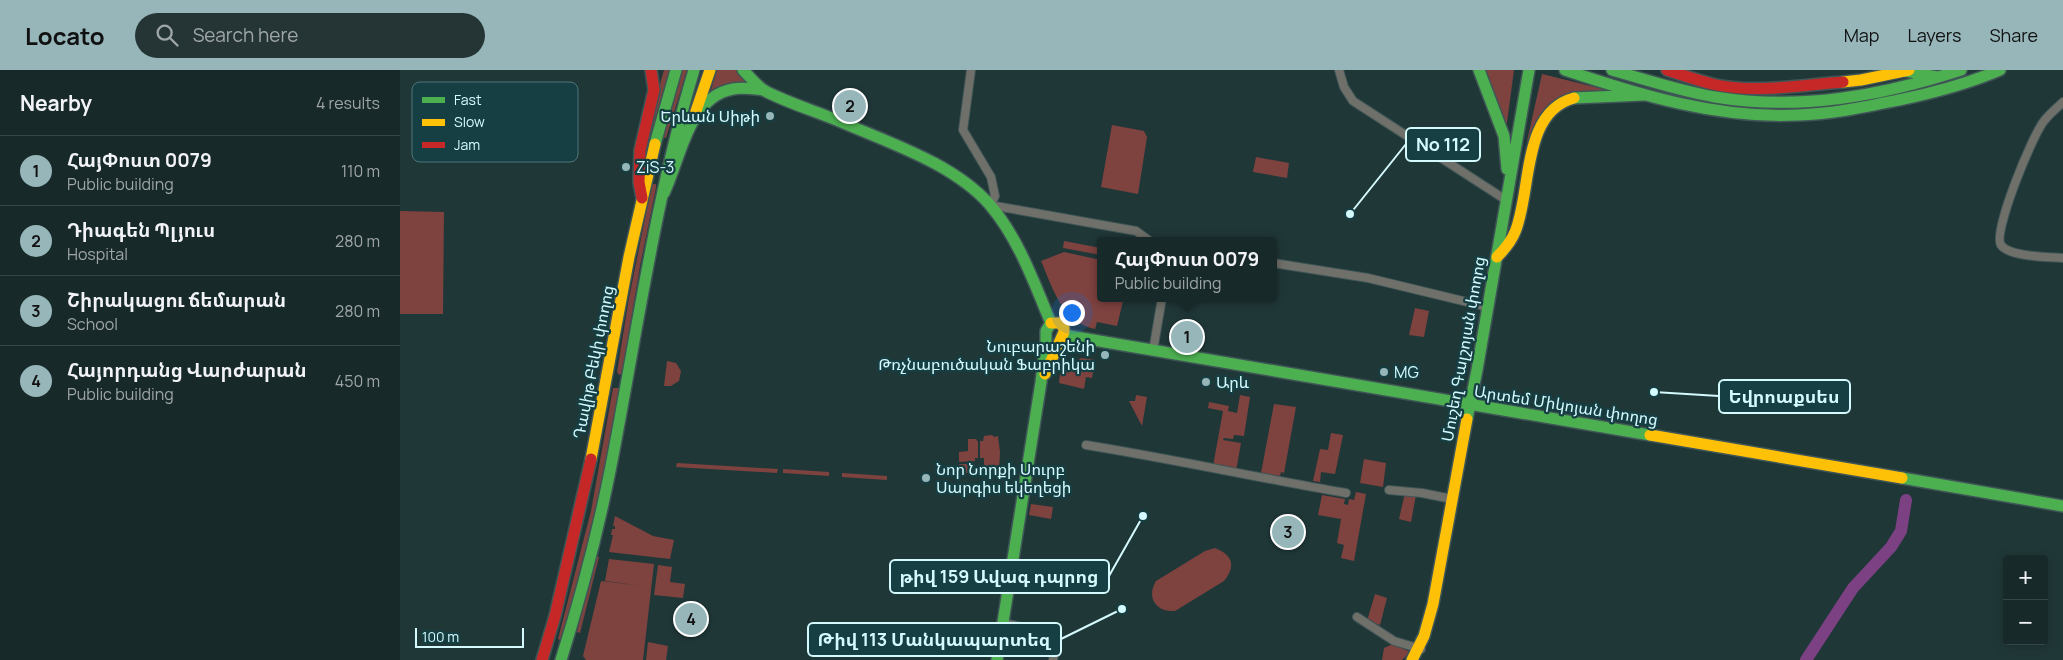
<!DOCTYPE html>
<html lang="en">
<head>
<meta charset="utf-8">
<style>
	body { margin:0; font-family:Manrope,"Noto Sans Armenian",sans-serif; background:#253536; color:#f1f3f6 }
	.controls { position:absolute; right:15px; bottom:15px; display:grid; overflow:hidden; border-radius:5px; box-shadow:0 2px 12px #0003 }
	.controls button { width:45px; height:45px; display:grid; place-items:center; padding:0; border:0; border-bottom:1px solid #364547; background:#18292a; color:#f1f3f6; font:25px sans-serif }
	.scale { position:absolute; left:15px; bottom:12px; width:109px; box-sizing:border-box; padding-left:5px; border:2px solid #d5fafe; border-top:0; font-size:14px; line-height:18px; white-space:nowrap; color:#d5fafe; -webkit-text-stroke:4px #153f43; paint-order:stroke }
	.you { position:absolute; left:671px; top:242px; width:18px; height:18px; margin:-12px; border:4px solid #fff; border-radius:50%; background:#1a73e8; box-shadow:0 0 0 8px #1a73e833 }
	.badge { display:grid; place-items:center; width:32px; height:32px; border-radius:50%; background:#96b6b9; color:#111; font-size:16px; font-weight:700 }
	.pin { position:absolute; translate:-50% -50%; border:2px solid #fff; box-shadow:0 1px 5px #0006 }
	.popup { position:absolute; left:697px; top:167px; width:180px; height:65px; box-sizing:border-box; display:grid; place-content:center; border-radius:5px; background:#18292a; filter:drop-shadow(0 1px 4px #0005); font-size:16px; white-space:nowrap; color:#9fa6a8 }
	.popup b { font-size:19px; color:#f1f3f6 }
	.popup::after { content:''; position:absolute; left:50%; top:100%; margin-left:-10px; border:10px solid transparent; border-top-color:#18292a }
	.list { margin:0; padding:0; list-style:none }
	h2 { display:flex; justify-content:space-between; align-items:center; height:65px; margin:0; padding:0 20px; font-size:21px }
	h2 small { font-size:16px; font-weight:400; color:#9fa6a8 }
	.list li { display:grid; grid-template-columns:32px 1fr auto; gap:15px; align-items:center; box-sizing:border-box; height:70px; padding:0 20px; border-top:1px solid #364547 }
	.list b { display:block; font-size:19px; white-space:nowrap }
	.list p { margin:0; font-size:16px; white-space:nowrap; color:#9fa6a8 }
	.list em { font-size:16px; font-style:normal; color:#9fa6a8 }
	.icon { flex:none; width:28px; height:28px; fill:none; stroke:currentColor; stroke-width:2; stroke-linecap:round; stroke-linejoin:round }
	.map { position:relative; flex:none; width:1663px; height:590px; overflow:hidden }
	header { display:flex; align-items:center; gap:30px; box-sizing:border-box; height:70px; padding:0 25px; background:#96b6b9; color:#111 }
	header strong { font-size:24px }
	nav { display:flex; gap:28px; margin-inline-start:auto; font-size:18px }
	.search { width:350px; height:45px; background:#253536; display:flex; align-items:center; gap:12px; box-sizing:border-box; padding:0 18px; border-radius:28px; color:#9fa6a8; font-size:19px }
	main { display:flex }
	aside { flex:1; background:#18292a }
	.map>svg:first-child { display:block }
	.green { fill:#7e423f }
	.lines { fill:none; stroke-linecap:round; stroke-linejoin:round }
	.river { stroke:#7c4183; stroke-width:12 }
	.street-casing { stroke:#3f5556; stroke-width:10 }
	.fast-casing { stroke:#3f5556; stroke-width:14 }
	.slow-casing { stroke:#3f5556; stroke-width:14 }
	.jam-casing { stroke:#3f5556; stroke-width:14 }
	.street { stroke:#70706a; stroke-width:8 }
	.fast { stroke:#4caf50; stroke-width:11 }
	.slow { stroke:#ffc107; stroke-width:11 }
	.jam { stroke:#c62828; stroke-width:11 }
	.poi-dot { fill:#96b6b9; stroke:#153f43; stroke-width:2 }
	.labels { text-anchor:middle; stroke-width:4.5; stroke-linejoin:round; paint-order:stroke }
	.poi-label { font-size:16px; fill:#d5fafe; stroke:#153f43; text-anchor:start }
	.street-label { font-size:16px; fill:#d5fafe; stroke:#153f43 }
	.key { fill:#153f43; stroke:#4f777b; stroke-width:1 }
	.key-label { font-size:14px; fill:#d5fafe }
	.leader { fill:none; stroke:#d5fafe; stroke-width:2 }
	.callout-dot { fill:#d5fafe; stroke:#153f43; stroke-width:2 }
	.callout { fill:#153f43; stroke:#d5fafe; stroke-width:2 }
	.callout-label { font-size:18px; text-anchor:middle; font-weight:bold; fill:#d5fafe }
</style>
</head>
<body>
<header>
<strong>Locato</strong>
<div class="search"><svg class="icon" aria-label="search" viewBox="0 0 24 24"><circle cx="10" cy="10" r="6"/><path d="M15 15l6 6"/></svg>Search here</div>
<nav><a>Map</a><a>Layers</a><a>Share</a></nav>
</header>
<main>
<aside>
<h2>Nearby<small>4 results</small></h2>
<ul class="list">
<li><span class="badge">1</span><div><b>ՀայՓոստ 0079</b><p>Public building</p></div><em>110 m</em></li>
<li><span class="badge">2</span><div><b>Դիագեն Պլյուս</b><p>Hospital</p></div><em>280 m</em></li>
<li><span class="badge">3</span><div><b>Շիրակացու ճեմարան</b><p>School</p></div><em>280 m</em></li>
<li><span class="badge">4</span><div><b>Հայորդանց Վարժարան</b><p>Public building</p></div><em>450 m</em></li>
</ul>
</aside>
<div class="map">
<svg width="1663" height="590" viewBox="0 0 1663 590">
	<rect width="100%" height="100%" fill="#203738"/>
	<path class="green" d="M264 0H272L250 66 246 65Z
		M281 0H287L266 68 261 67Z
		M317 0H337L353 15 330 17 310 23Z
		M1084 0H1114L1106 60Z
		M1142 4 1211 21C1163 24 1145 21 1129 73L1127 71Z
		M712 55 744 61 747 67 738 124 701 117Z
		M856 87 889 93 887 108 853 102Z
		M252 114H256V118L240 196 222 303 219 305 217 302 229 228Z
		M0 141 44 142 43 244H0Z
		M664 171 701 178V185L663 178Z
		M664 182 701 190V228H729L728 231H723L717 256 697 252 695 259C662 252 653 219 641 191Z
		M1015 238 1029 241 1024 267 1009 265Z
		M681 288 695 290 692 308 686 307 684 319 659 313 660 304Z
		M267 291 276 293 281 301 279 311 271 316H264Z
		M213 318H219L205 401 189 473 162 571 158 569 191 441Z
		M736 325 747 327 742 356 729 331H735Z
		M840 325 850 327 844 366 834 365 833 369 824 368 823 370 841 373 836 401 813 396 823 341 808 338 809 332 829 336 828 341 837 343Z
		M874 334 896 337 884 403 881 402 880 406 861 403Z
		M931 363 943 365 935 404 921 402 920 412 913 411 920 379 928 380Z
		M592 365 594 367 598 366 600 382 599 402 580 403V397H584V388H580V371H583L584 366Z
		M568 369H576L578 372V388H575V391L559 392V382L568 381Z
		M964 389 986 393 983 417 960 413Z
		M277 393 378 399 377 403 276 397Z
		M559 394H575V397H578V403H560Z
		M383 399 429 402V406L383 403Z
		M442 403 487 406V410L442 407Z
		M956 422 966 424 954 491 941 488 944 475 937 473 941 449 918 445 922 425 945 429 944 434 948 435 949 429 954 430Z
		M1005 423 1016 425 1011 452 999 449Z
		M631 434 653 437 651 449 629 445Z
		M215 446 253 466 274 470 270 489 209 482 213 465H211L212 459H215V456H213Z
		M815 478C833 485 836 496 824 511L775 541C756 542 746 528 756 511L805 481Z
		M196 486 199 487 180 563 177 562Z
		M209 489 254 494 243 590H186L183 586 201 511 242 516 205 511Z
		M258 495 272 497 270 512 285 514 283 528 254 525Z
		M975 524 987 528 980 555 967 551Z
		M248 572 268 576 266 590H246Z
		M993 574 1010 582 1002 590H982L984 578Z"/>
	<g class="lines">
		<path class="river" d="M1406 590 1453 518 1491 477 1501 461 1506 430"/>
		<g class="street-casing">
			<path id="street" d="M571 0 563 60 591 107 595 126 590 135 736 161 750 171
				M939 0 944 17 953 31 1106 130
				M1663 32C1657 38 1649 44 1644 51 1633 64 1592 163 1601 175 1609 187 1649 187 1663 188
				M873 193 968 208 1088 237
				M753 281 762 228
				M686 375C773 389 859 408 946 423
				M989 420 1022 423 1052 429
				M957 547 994 571 1021 579
				M603 553 636 560H653L656 572 653 590"/>
		</g>
		<g class="fast-casing">
			<path id="fast" d="M343 0C350 7 357 16 365 21 388 33 415 41 439 51 489 73 553 93 590 135 619 169 634 213 651 253
				M1079 0 1104 66 1107 99
				M1165 0C1240 25 1318 49 1398 45 1432 44 1465 37 1499 30 1533 23 1567 14 1600 0
				M1212 0C1246 10 1280 21 1315 27 1399 41 1481 26 1561 0
				M1506 1 1537 7
				M1174 28 1244 25
				M255 74 276 0
				M264 123C281 88 288 27 333 19 343 17 354 19 364 20
				M664 265 1250 365
				M1067 349 1077 300 1129 0
				M1502 408 1663 436
				M161 590C181 526 198 462 211 396 237 263 255 130 294 0
				M597 590 641 312 646 273V261L651 253"/>
		</g>
		<g class="slow-casing">
			<path id="slow" d="M1443 12 1461 10 1509 0
				M296 41 310 0
				M1097 187C1104 180 1111 172 1115 162 1132 122 1121 42 1174 28
				M645 304 664 262V258L660 253H651
				M1250 365 1502 408
				M191 389 229 187 255 74
				M1012 590 1024 566 1033 534 1067 349"/>
		</g>
		<g class="jam-casing">
			<path id="jam" d="M1267 0C1282 5 1297 10 1312 14 1354 24 1401 15 1443 12
				M242 128 239 112 240 80 254 20 251 0
				M142 590 155 546 191 389"/>
		</g>
		<use href="#street" class="street"/>
		<use href="#fast" class="fast"/>
		<use href="#slow" class="slow"/>
		<use href="#jam" class="jam"/>
	</g>
	<g class="poi-dot">
		<circle cx="370" cy="46" r="5"/>
		<circle cx="226" cy="97" r="5"/>
		<circle cx="705" cy="285" r="5"/>
		<circle cx="984" cy="302" r="5"/>
		<circle cx="806" cy="312" r="5"/>
		<circle cx="526" cy="408" r="5"/>
	</g>
	<g class="labels">
		<g class="poi-label">
			<text x="360" y="52" text-anchor="end">Երևան Սիթի</text>
			<text x="236" y="103">ZiS-3</text>
			<text x="695" y="282" text-anchor="end">Նուբարաշենի<tspan x="695" dy="18">Թռչնաբուծական Ֆաբրիկա</tspan></text>
			<text x="994" y="308">MG</text>
			<text x="816" y="318">Արև</text>
			<text x="536" y="405">Նոր Նորքի Սուրբ<tspan x="536" dy="18">Սարգիս եկեղեցի</tspan></text>
		</g>
		<g class="street-label">
			<text transform="translate(1063 279) rotate(-80)" y="6">Մուշեղ Գալշոյան փողոց</text>
			<text transform="translate(193 292) rotate(-79)" y="6">Դավիթ Բեկի փողոց</text>
			<text transform="translate(1166 335) rotate(9)" y="6">Արտեմ Միկոյան փողոց</text>
		</g>
	</g>
	<rect x="12" y="12" width="166" height="80" rx="8" class="key"/>
	<rect x="22" y="27" width="23" height="6" fill="#4caf50"/>
	<rect x="22" y="49" width="23" height="7" fill="#ffc107"/>
	<rect x="22" y="72" width="23" height="6" fill="#c62828"/>
	<g class="key-label">
		<text x="54" y="35">Fast</text>
		<text x="54" y="57">Slow</text>
		<text x="54" y="80">Jam</text>
	</g>
	<path class="leader" d="M950 144L1006 74M1254 322L1319 326M743 446L709 506M722 539L661 569"/>
	<g class="callout-dot">
		<circle cx="950" cy="144" r="5"/>
		<circle cx="1254" cy="322" r="5"/>
		<circle cx="743" cy="446" r="5"/>
		<circle cx="722" cy="539" r="5"/>
	</g>
	<g class="callout">
		<rect x="1006" y="58" width="74" height="33" rx="5"/>
		<rect x="1319" y="310" width="131" height="33" rx="5"/>
		<rect x="490" y="490" width="219" height="33" rx="5"/>
		<rect x="408" y="553" width="253" height="33" rx="5"/>
	</g>
	<g class="callout-label">
		<text x="1043" y="81">No 112</text>
		<text x="1384" y="333">Եվրոաքսես</text>
		<text x="599" y="513">թիվ 159 Ավագ դպրոց</text>
		<text x="534" y="576">Թիվ 113 Մանկապարտեզ</text>
	</g>
</svg>
<div class="controls">
<button>+</button>
<button>−</button>
</div>
<div class="scale">100 m</div>
<div class="you"></div>
<div class="pin badge" style="left:787px;top:267px">1</div>
<div class="popup"><b>ՀայՓոստ 0079</b>Public building</div>
<div class="pin badge" style="left:450px;top:36px">2</div>
<div class="pin badge" style="left:888px;top:462px">3</div>
<div class="pin badge" style="left:291px;top:549px">4</div>
</div>
</main>
</body>
</html>
